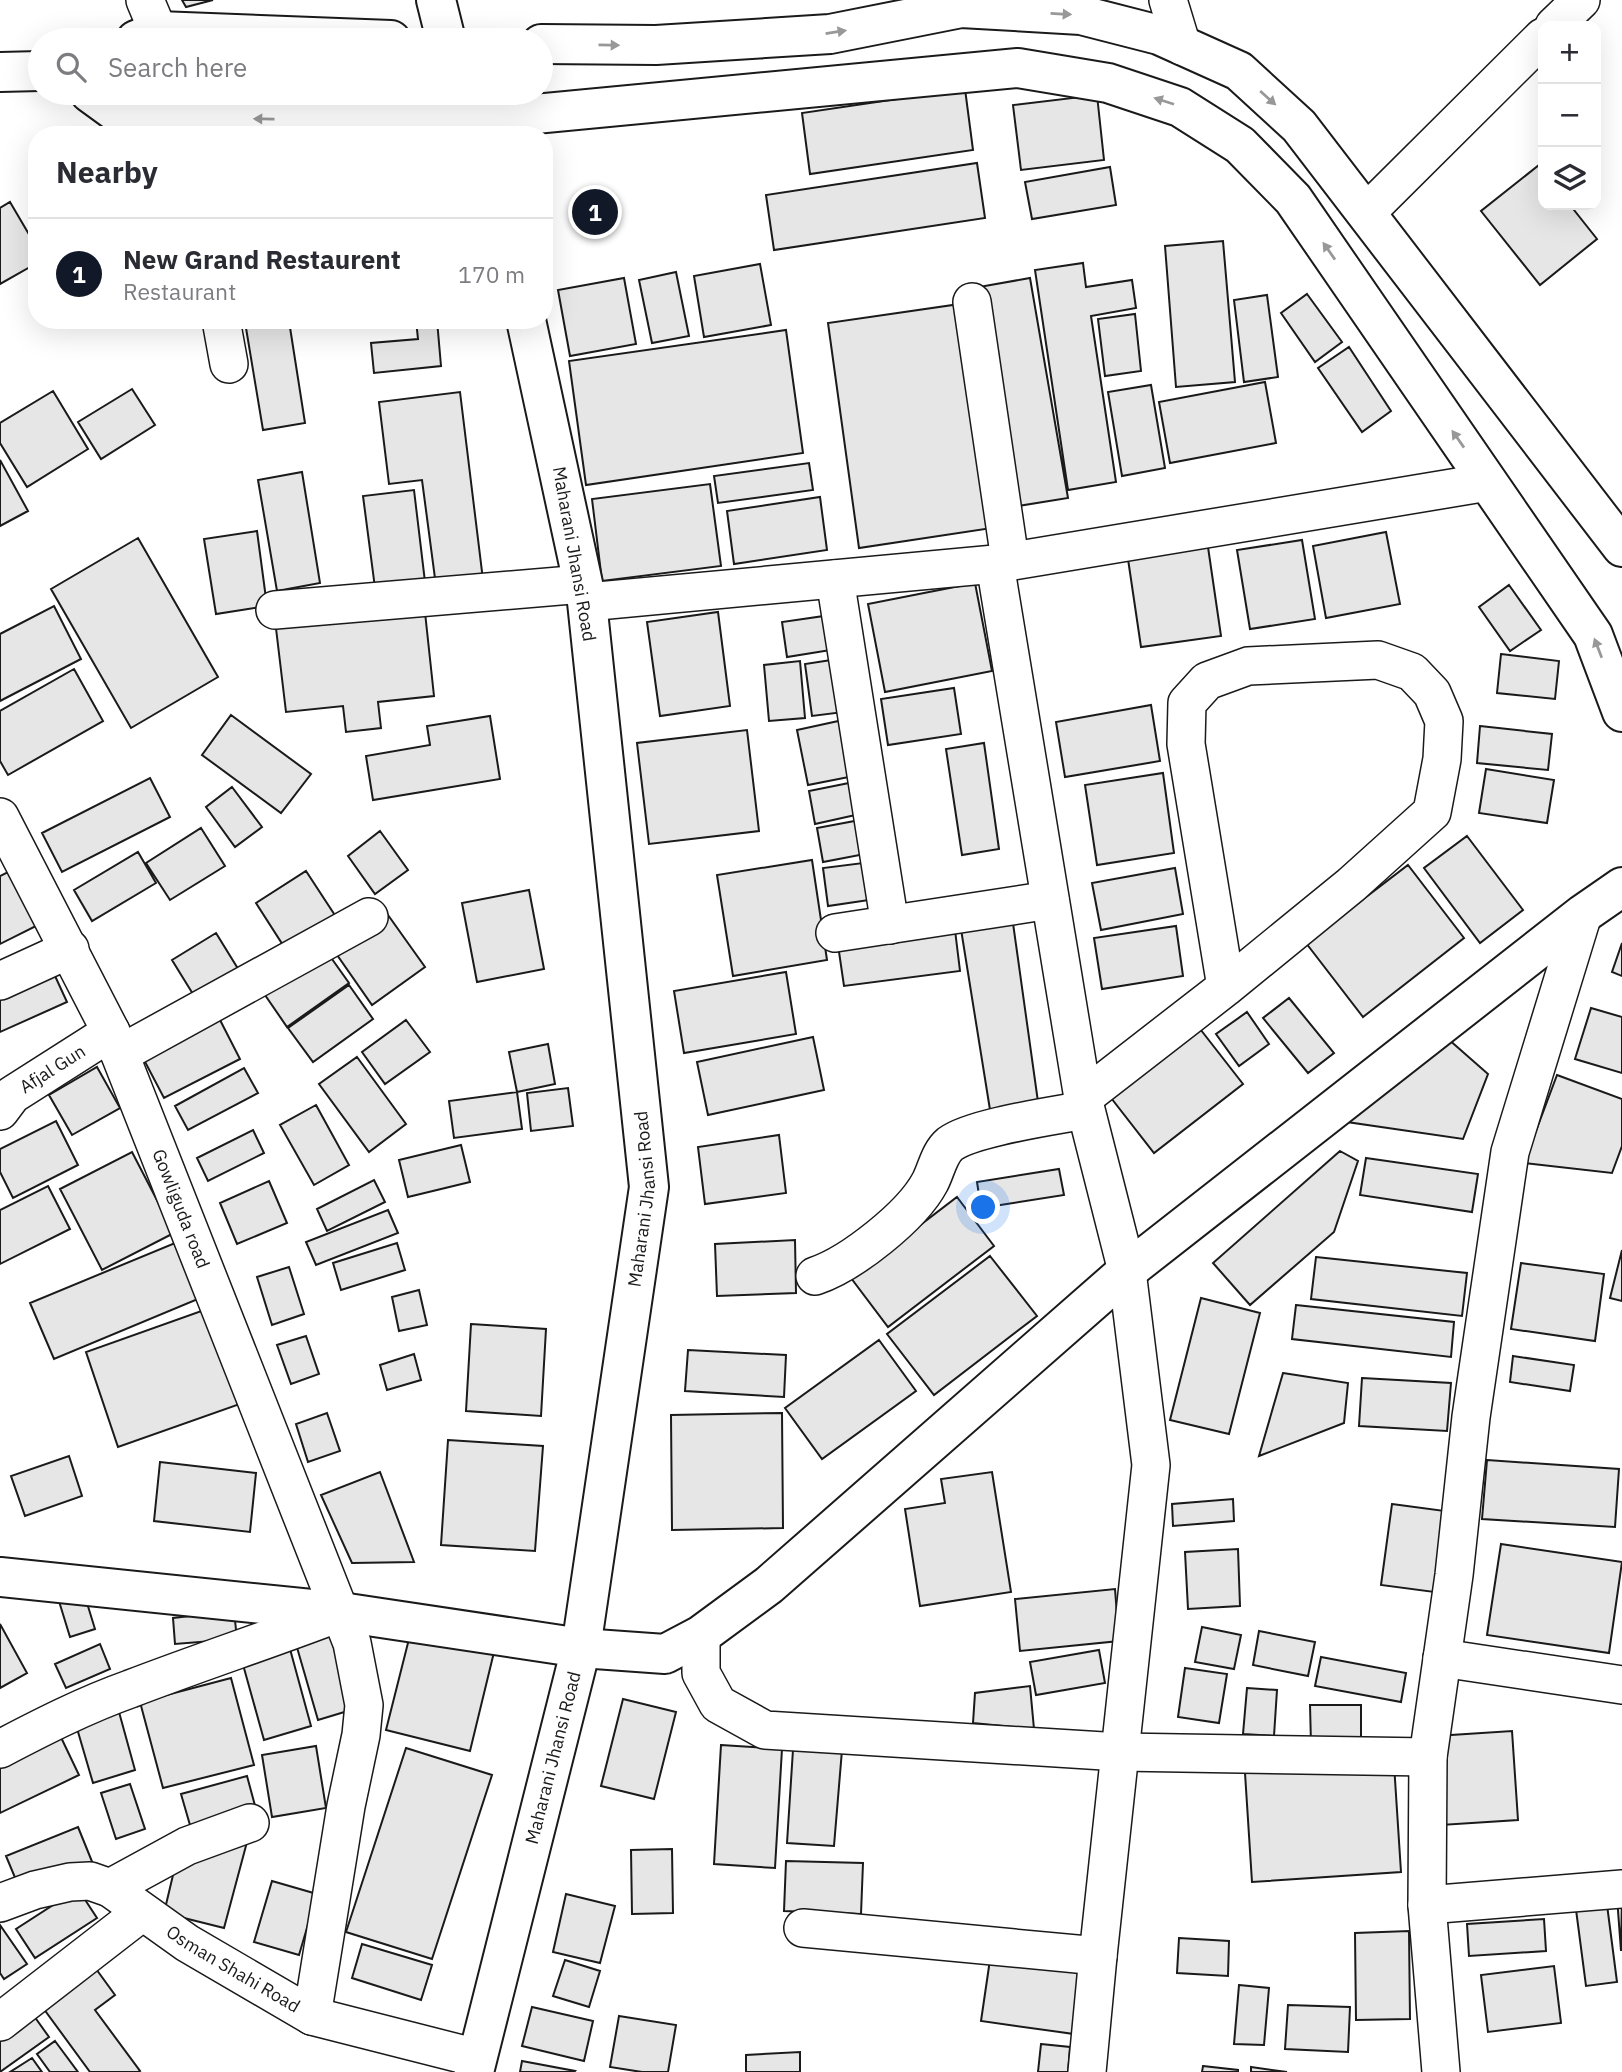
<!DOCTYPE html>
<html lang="en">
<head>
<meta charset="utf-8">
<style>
	body { margin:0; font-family:"IBM Plex Sans",sans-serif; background:#f7f7f7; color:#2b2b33 }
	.controls { position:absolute; right:21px; top:21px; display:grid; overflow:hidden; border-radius:14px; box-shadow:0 7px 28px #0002 }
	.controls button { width:63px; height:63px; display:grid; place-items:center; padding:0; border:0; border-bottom:2px solid #e1e1e2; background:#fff; color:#2b2b33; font:35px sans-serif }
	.you { position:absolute; left:984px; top:1208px; width:24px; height:24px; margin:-18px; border:5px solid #fff; border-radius:50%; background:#1a73e8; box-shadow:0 0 0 10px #1a73e833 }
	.badge { display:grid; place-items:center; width:46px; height:46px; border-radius:50%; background:#111827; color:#fff; font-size:23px; font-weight:700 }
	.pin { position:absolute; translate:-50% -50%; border:4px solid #fff; box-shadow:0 2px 7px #0006 }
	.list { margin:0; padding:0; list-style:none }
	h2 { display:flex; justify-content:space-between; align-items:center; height:91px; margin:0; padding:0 28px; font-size:30px }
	h2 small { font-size:23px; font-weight:400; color:#7c7c81 }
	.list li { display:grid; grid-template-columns:46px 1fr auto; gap:21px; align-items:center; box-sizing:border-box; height:112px; padding:0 28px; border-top:2px solid #e1e1e2 }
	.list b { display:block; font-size:26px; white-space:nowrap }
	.list p { margin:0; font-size:23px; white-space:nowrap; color:#7c7c81 }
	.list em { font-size:23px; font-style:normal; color:#7c7c81 }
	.icon { flex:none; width:38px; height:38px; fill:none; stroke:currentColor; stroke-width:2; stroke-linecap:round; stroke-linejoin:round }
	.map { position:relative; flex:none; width:1622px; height:2072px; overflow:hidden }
	.search { position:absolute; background:#fff; box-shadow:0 7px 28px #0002; left:28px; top:28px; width:525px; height:77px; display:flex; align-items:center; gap:18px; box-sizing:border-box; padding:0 24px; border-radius:38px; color:#7c7c81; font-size:26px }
	.panel { position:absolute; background:#fff; box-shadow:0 7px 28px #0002; left:28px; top:126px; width:525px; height:203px; border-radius:28px }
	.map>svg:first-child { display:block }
	.building { fill:#e6e6e6; stroke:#1a1a1a; stroke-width:2 }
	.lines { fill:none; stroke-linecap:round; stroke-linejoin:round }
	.street-casing { stroke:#1a1a1a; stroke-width:40 }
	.secondary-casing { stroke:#1a1a1a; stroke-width:42 }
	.highway-casing { stroke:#1a1a1a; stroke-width:42 }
	.street { stroke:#fff; stroke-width:37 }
	.secondary { stroke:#fff; stroke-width:38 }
	.highway { stroke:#fff; stroke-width:38 }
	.oneway { fill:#989898 }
	.labels { text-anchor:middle; stroke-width:5; stroke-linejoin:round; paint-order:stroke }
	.street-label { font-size:18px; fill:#1a1a1a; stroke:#fff }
</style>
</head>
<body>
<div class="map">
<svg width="1622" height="2072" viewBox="0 0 1622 2072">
	<rect width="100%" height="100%" fill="#fff"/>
	<path class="building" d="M182 0H213L186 7Z
		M965 89 973 150 810 174 802 113Z
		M1097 95 1104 160 1021 170 1013 105Z
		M977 163 985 218 774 250 766 195Z
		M1539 165 1543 171V205H1570L1597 239 1540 285 1481 211Z
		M1110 167 1116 205 1032 219 1025 182Z
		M10 202 37 248V263L0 284V208Z
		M1223 241 1235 382 1176 387 1165 246Z
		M1083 263 1086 287 1132 280 1136 308 1091 316 1116 482 1068 490 1035 270Z
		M760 264 771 325 704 337 694 276Z
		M676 272 689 336 652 343 639 280Z
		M624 278 636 344 570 356 558 290Z
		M1030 278 1068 498 1018 506 979 287Z
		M1307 294 1342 342 1315 362 1281 313Z
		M1267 295 1278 377 1244 382 1234 300Z
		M960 304 992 528 859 548 828 323Z
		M1135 314 1141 371 1105 376 1098 319Z
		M416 320H437L441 366 374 373 371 343 418 339Z
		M289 321 305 423 263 430 246 328Z
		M786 330 803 453 586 485 569 361Z
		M1349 347 1391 411 1362 432 1318 368Z
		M1265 382 1276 443 1170 463 1159 402Z
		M1151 385 1165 468 1122 476 1108 392Z
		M132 389 155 425 101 459 78 422Z
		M53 391 88 449 27 487 0 443V423Z
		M460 392 483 580 436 586 422 480 389 484 379 402Z
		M0 460 28 511 0 526Z
		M809 463 813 490 718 503 714 476Z
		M302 472 320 583 277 591 258 480Z
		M710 484 721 566 602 581 592 499Z
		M414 490 425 582 375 588 363 496Z
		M820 497 827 550 734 564 727 511Z
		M257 531 267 606 216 614 204 539Z
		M1386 532 1400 604 1326 618 1313 546Z
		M138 538 218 677 131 728 51 589Z
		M1302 540 1315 619 1250 629 1237 550Z
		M1208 547 1221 636 1141 647 1128 559Z
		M975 583 992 671 885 692 868 604Z
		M1509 585 1541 630 1510 651 1479 607Z
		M424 603 434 696 378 702 381 728 346 732 343 706 286 712 275 620Z
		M54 606 81 659 0 701V634Z
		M718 612 730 706 660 716 647 622Z
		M831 615 837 649 787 657 782 622Z
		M1501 654 1559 661 1555 699 1497 693Z
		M838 659 844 712 812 716 805 664Z
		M800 661 805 718 769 721 764 665Z
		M74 669 103 721 8 775 0 761V711Z
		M954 688 961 734 888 745 881 699Z
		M1151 705 1160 761 1065 777 1056 722Z
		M231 715 311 774 281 813 202 755Z
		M490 716 500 779 373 800 366 756 430 745 427 726Z
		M843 720 854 776 808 785 797 730Z
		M1480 726 1552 734 1548 770 1477 763Z
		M747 730 759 831 649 844 637 743Z
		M984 743 999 849 962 855 946 749Z
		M1486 769 1554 780 1547 823 1479 813Z
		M1163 773 1174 853 1097 865 1085 785Z
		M150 778 170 817 62 872 42 833Z
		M854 782 860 814 815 824 809 791Z
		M232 787 262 827 235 847 206 807Z
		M860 820 865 854 823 862 817 828Z
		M201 828 225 866 170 900 146 863Z
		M380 831 408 870 375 894 348 856Z
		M1467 836 1523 910 1480 943 1424 868Z
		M138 852 156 883 92 921 74 890Z
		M812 860 827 960 733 976 717 875Z
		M871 862 876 899 828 906 823 868Z
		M1408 865 1464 938 1363 1017 1306 943Z
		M1175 868 1183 914 1101 930 1092 883Z
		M14 869 42 923 0 944V876Z
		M306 871 340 923 290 956 256 903Z
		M529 890 544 969 477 982 462 903Z
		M388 915 425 967 372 1005 335 952Z
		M1012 916 1039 1109 991 1116 960 923Z
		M1176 926 1183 976 1102 989 1094 938Z
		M955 930 960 971 844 986 838 945Z
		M216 933 240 972 196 999 172 960Z
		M1622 943V976L1612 972Z
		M327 952 349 983 287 1027 265 995Z
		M50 965 67 1002 0 1032V987Z
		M786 972 796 1034 684 1053 674 991Z
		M349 985 373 1019 313 1062 288 1028Z
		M1289 998 1334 1053 1308 1073 1263 1018Z
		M1591 1008 1622 1017V1073L1575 1059Z
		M1247 1012 1269 1044 1239 1066 1216 1034Z
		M219 1018 240 1059 164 1098 143 1058Z
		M406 1020 430 1052 385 1084 362 1052Z
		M1197 1025 1243 1084 1154 1153 1108 1094Z
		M813 1037 824 1090 708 1115 697 1062Z
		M1447 1038 1488 1074 1463 1139 1347 1122Z
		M548 1044 555 1084 517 1092 509 1052Z
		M357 1057 406 1124 369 1152 319 1084Z
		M97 1067 120 1108 72 1135 49 1095Z
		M244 1068 258 1093 188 1130 175 1106Z
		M1557 1075 1622 1099V1146L1612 1173 1524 1163Z
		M568 1088 573 1126 531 1131 527 1093Z
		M517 1092 522 1129 454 1138 449 1101Z
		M316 1105 349 1165 314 1185 280 1125Z
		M56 1121 78 1165 13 1198 0 1172V1149Z
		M253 1130 264 1153 208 1181 197 1158Z
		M779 1135 786 1193 705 1204 698 1147Z
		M461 1145 470 1182 408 1197 399 1160Z
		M1340 1151 1358 1161 1334 1232 1250 1305 1213 1263Z
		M132 1152 174 1233 102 1270 60 1189Z
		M1366 1158 1478 1174 1472 1212 1360 1195Z
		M1059 1169 1064 1195 981 1208 977 1182Z
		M374 1180 385 1202 327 1231 317 1209Z
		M269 1181 287 1223 237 1244 220 1203Z
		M48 1186 70 1229 0 1264V1210Z
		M957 1197 994 1246 888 1327 851 1278Z
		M388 1210 398 1233 316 1265 306 1242Z
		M795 1240 796 1293 717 1296 715 1244Z
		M175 1243 198 1299 54 1359 30 1303Z
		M397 1243 405 1270 341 1290 333 1263Z
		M1622 1250V1301L1610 1298Z
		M990 1256 1037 1316 934 1395 887 1334Z
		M1316 1257 1467 1273 1462 1316 1311 1299Z
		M1521 1263 1604 1274 1595 1341 1511 1329Z
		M289 1267 304 1314 272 1325 257 1277Z
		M419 1290 427 1325 399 1331 392 1297Z
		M1201 1298 1260 1313 1229 1434 1170 1420Z
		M1296 1305 1454 1322 1451 1357 1292 1339Z
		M207 1309 240 1404 118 1447 86 1352Z
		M471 1324 546 1329 541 1416 466 1411Z
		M306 1336 319 1374 291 1384 277 1345Z
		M879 1340 916 1391 822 1459 785 1408Z
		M688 1350 786 1355 784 1397 685 1391Z
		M414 1354 421 1380 387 1390 380 1365Z
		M1513 1356 1574 1365 1570 1391 1510 1382Z
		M1283 1373 1348 1383 1344 1423 1259 1456Z
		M1362 1378 1451 1383 1447 1431 1359 1426Z
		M327 1413 340 1451 308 1462 296 1424Z
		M782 1413 783 1528 672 1530 671 1415Z
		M448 1440 543 1446 535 1551 441 1545Z
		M69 1456 82 1496 25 1516 11 1476Z
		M1487 1460 1619 1469 1615 1527 1482 1519Z
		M160 1462 256 1473 250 1532 154 1521Z
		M380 1472 414 1562 352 1563 321 1495Z
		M992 1472 1011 1592 920 1606 905 1509 945 1503 941 1479Z
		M1233 1499 1234 1521 1173 1526 1172 1504Z
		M1392 1504 1445 1511 1434 1592 1381 1585Z
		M1501 1544 1622 1562 1609 1653 1487 1635Z
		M1238 1549 1240 1606 1188 1609 1185 1552Z
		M1115 1589 1119 1641 1020 1651 1015 1599Z
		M83 1590 95 1629 70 1637 58 1598Z
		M234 1611 237 1639 175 1644 173 1618Z
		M0 1624 27 1673 0 1688Z
		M412 1627 495 1648 470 1751 386 1730Z
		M1202 1627 1241 1635 1234 1669 1195 1662Z
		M1259 1631 1315 1642 1308 1676 1253 1665Z
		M330 1634 351 1710 318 1720 296 1644Z
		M100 1644 110 1669 66 1688 55 1664Z
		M290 1649 311 1726 264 1740 242 1661Z
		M1099 1650 1105 1683 1036 1695 1030 1662Z
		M1321 1657 1406 1673 1401 1702 1315 1686Z
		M1185 1668 1227 1674 1219 1723 1178 1717Z
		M231 1678 254 1765 163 1788 140 1702Z
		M1030 1686 1034 1729 973 1723 975 1693Z
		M1247 1688 1277 1690 1274 1736 1243 1734Z
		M623 1699 676 1712 654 1799 601 1786Z
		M1310 1705H1361V1743L1311 1744Z
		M119 1712 135 1770 93 1783 76 1725Z
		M57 1729 79 1775 0 1813V1757Z
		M1512 1731 1518 1820 1441 1825 1436 1736Z
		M794 1734 843 1738 834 1846 787 1843Z
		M721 1745 782 1749 775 1868 714 1864Z
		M316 1746 326 1808 272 1817 262 1755Z
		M406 1748 492 1775 432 1959 346 1932Z
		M1394 1764 1401 1872 1252 1882 1245 1773Z
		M247 1776 257 1813 192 1832 181 1794Z
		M130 1784 145 1829 116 1839 101 1793Z
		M78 1827 93 1864 21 1892 6 1856Z
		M247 1842 224 1928 164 1913 178 1854Z
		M672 1849 673 1913 632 1914 631 1850Z
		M786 1861 863 1863 861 1914 784 1911Z
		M272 1881 317 1894 299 1955 254 1942Z
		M78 1889 97 1918 35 1958 16 1929Z
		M566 1894 615 1906 600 1963 553 1952Z
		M1606 1897 1617 1982 1586 1986 1575 1902Z
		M1617 1897H1622L1621 1951Z
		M1544 1919 1546 1951 1469 1956 1467 1924Z
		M0 1925 27 1964 4 1979 0 1973Z
		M1409 1931 1410 2019 1356 2020 1355 1933Z
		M1179 1938 1229 1941 1228 1976 1177 1973Z
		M362 1944 432 1965 421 2000 352 1978Z
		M992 1946 1085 1959 1074 2034 981 2021Z
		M565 1960 600 1971 589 2007 553 1996Z
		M91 1962 115 1995 95 2010 140 2071 138 2072H90L38 2001Z
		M1554 1966 1561 2023 1488 2032 1481 1975Z
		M1239 1985 1269 1988 1264 2045 1234 2044Z
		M1288 2005 1350 2007 1348 2052 1285 2049Z
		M532 2007 593 2021 584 2061 522 2046Z
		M29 2009 49 2037 0 2072V2029Z
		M619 2016 676 2025 668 2072H642L610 2067Z
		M55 2041 78 2072H50L37 2054Z
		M1041 2044 1070 2047 1068 2072H1038Z
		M800 2052V2072H746V2055Z
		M32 2058 42 2072H10Z
		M522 2061 575 2071 574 2072H520Z
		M1203 2066 1238 2070V2072H1202Z
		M1251 2067 1287 2072H1251Z"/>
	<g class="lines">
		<g class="street-casing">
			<g id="street">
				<path d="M145 0 158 31"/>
				<path d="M1168 0 1182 46"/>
				<path d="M1554 26 1581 0"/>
				<path d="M1366 213 1543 37"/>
				<path d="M972 302 1010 560"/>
				<path d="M221 320 229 364"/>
				<path d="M995 564 1083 1098 1127 1271 1151 1465 1098 1956 1087 2072"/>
				<path d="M835 579 890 925"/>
				<path d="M587 602 995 564 1488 482"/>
				<path d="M275 610 583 584"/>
				<path id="s1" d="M0 817 111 1032 352 1643 364 1705 361 1735 346 1806 312 2016"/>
				<path d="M835 933 1050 900"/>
				<path d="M0 981 70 949"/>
				<path d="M120 1054 369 917"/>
				<path d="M1083 1098 1226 987 1351 885 1432 812 1442 759 1444 721 1432 693 1412 672 1378 660 1248 666 1207 681 1187 703 1186 744 1226 987"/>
				<path id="s2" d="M0 1111 12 1095 111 1032"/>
				<path d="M815 1276C851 1264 912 1216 930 1182 936 1171 939 1153 950 1144 973 1127 1054 1116 1085 1110"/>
				<path d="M701 1635V1673L718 1704 765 1730 1120 1752 1428 1757"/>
				<path d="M1442 1658 1622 1685"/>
				<path d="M0 1749C42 1727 85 1705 130 1689 200 1662 271 1639 341 1612"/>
				<path d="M110 1888 187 1846 250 1823"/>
				<path id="s3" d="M0 1903 35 1890 70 1882 90 1881 110 1888 187 1943 312 2016 477 2058"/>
				<path d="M1427 1905 1622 1889"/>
				<path d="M803 1928 1098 1956"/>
				<path d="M0 2022 142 1912"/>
				<path d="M1441 2072 1427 1905 1428 1757 1454 1575 1471 1417 1510 1152 1583 914"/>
			</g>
		</g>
		<g class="secondary-casing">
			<g id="secondary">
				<path d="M0 1577 341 1612 581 1648 665 1654 701 1635 769 1585 1127 1271 1583 914 1622 887"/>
				<path id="s4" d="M474 2072 581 1648 649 1187 587 602 526 320"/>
			</g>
		</g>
		<g class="highway-casing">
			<path id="highway" d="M436 0 446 40
				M136 40 158 31 391 40
				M541 44 656 45 830 34 961 8 1081 15 1159 35 1239 71 1299 126 1622 547
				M0 72 40 71
				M90 93 123 117 480 123 535 114 1018 68 1108 83 1180 107 1240 145 1293 199 1593 635 1622 712"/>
		</g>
		<use href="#street" class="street"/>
		<use href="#secondary" class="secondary"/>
		<use href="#highway" class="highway"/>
	</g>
	<defs><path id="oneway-solid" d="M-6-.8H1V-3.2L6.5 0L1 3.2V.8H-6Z" transform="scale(1.75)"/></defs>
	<g class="oneway">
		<use href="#oneway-solid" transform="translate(1061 14) rotate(3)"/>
		<use href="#oneway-solid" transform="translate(836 32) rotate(-9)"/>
		<use href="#oneway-solid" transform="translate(609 45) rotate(1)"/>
		<use href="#oneway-solid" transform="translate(1268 98) rotate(42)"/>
		<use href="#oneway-solid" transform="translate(1164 101) rotate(-162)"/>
		<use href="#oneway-solid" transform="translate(264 119) rotate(-179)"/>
		<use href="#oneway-solid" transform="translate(1329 251) rotate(-125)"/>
		<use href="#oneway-solid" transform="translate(1458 439) rotate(-125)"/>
		<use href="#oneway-solid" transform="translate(1598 648) rotate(-111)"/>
	</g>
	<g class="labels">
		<g class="street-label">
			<text transform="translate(574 554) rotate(80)" y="6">Maharani Jhansi Road</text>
			<text dy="6" stroke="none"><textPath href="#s2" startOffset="68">Afjal Gun</textPath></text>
			<text dy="6" stroke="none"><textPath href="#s4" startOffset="891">Maharani Jhansi Road</textPath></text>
			<text dy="6" stroke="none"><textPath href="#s1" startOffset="432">Gowliguda road</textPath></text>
			<text dy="6" stroke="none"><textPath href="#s4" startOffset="324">Maharani Jhansi Road</textPath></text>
			<text dy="6" stroke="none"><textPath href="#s3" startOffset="262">Osman Shahi Road</textPath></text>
		</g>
	</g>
</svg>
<div class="controls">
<button>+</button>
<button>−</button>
<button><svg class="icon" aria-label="layers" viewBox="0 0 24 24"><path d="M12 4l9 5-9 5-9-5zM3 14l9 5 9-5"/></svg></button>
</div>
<div class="you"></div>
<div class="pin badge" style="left:595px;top:212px">1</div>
<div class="search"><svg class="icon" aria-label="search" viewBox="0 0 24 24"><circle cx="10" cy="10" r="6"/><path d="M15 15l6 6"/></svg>Search here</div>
<section class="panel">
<h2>Nearby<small></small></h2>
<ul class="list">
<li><span class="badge">1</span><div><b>New Grand Restaurent</b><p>Restaurant</p></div><em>170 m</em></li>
</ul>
</section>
</div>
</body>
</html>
